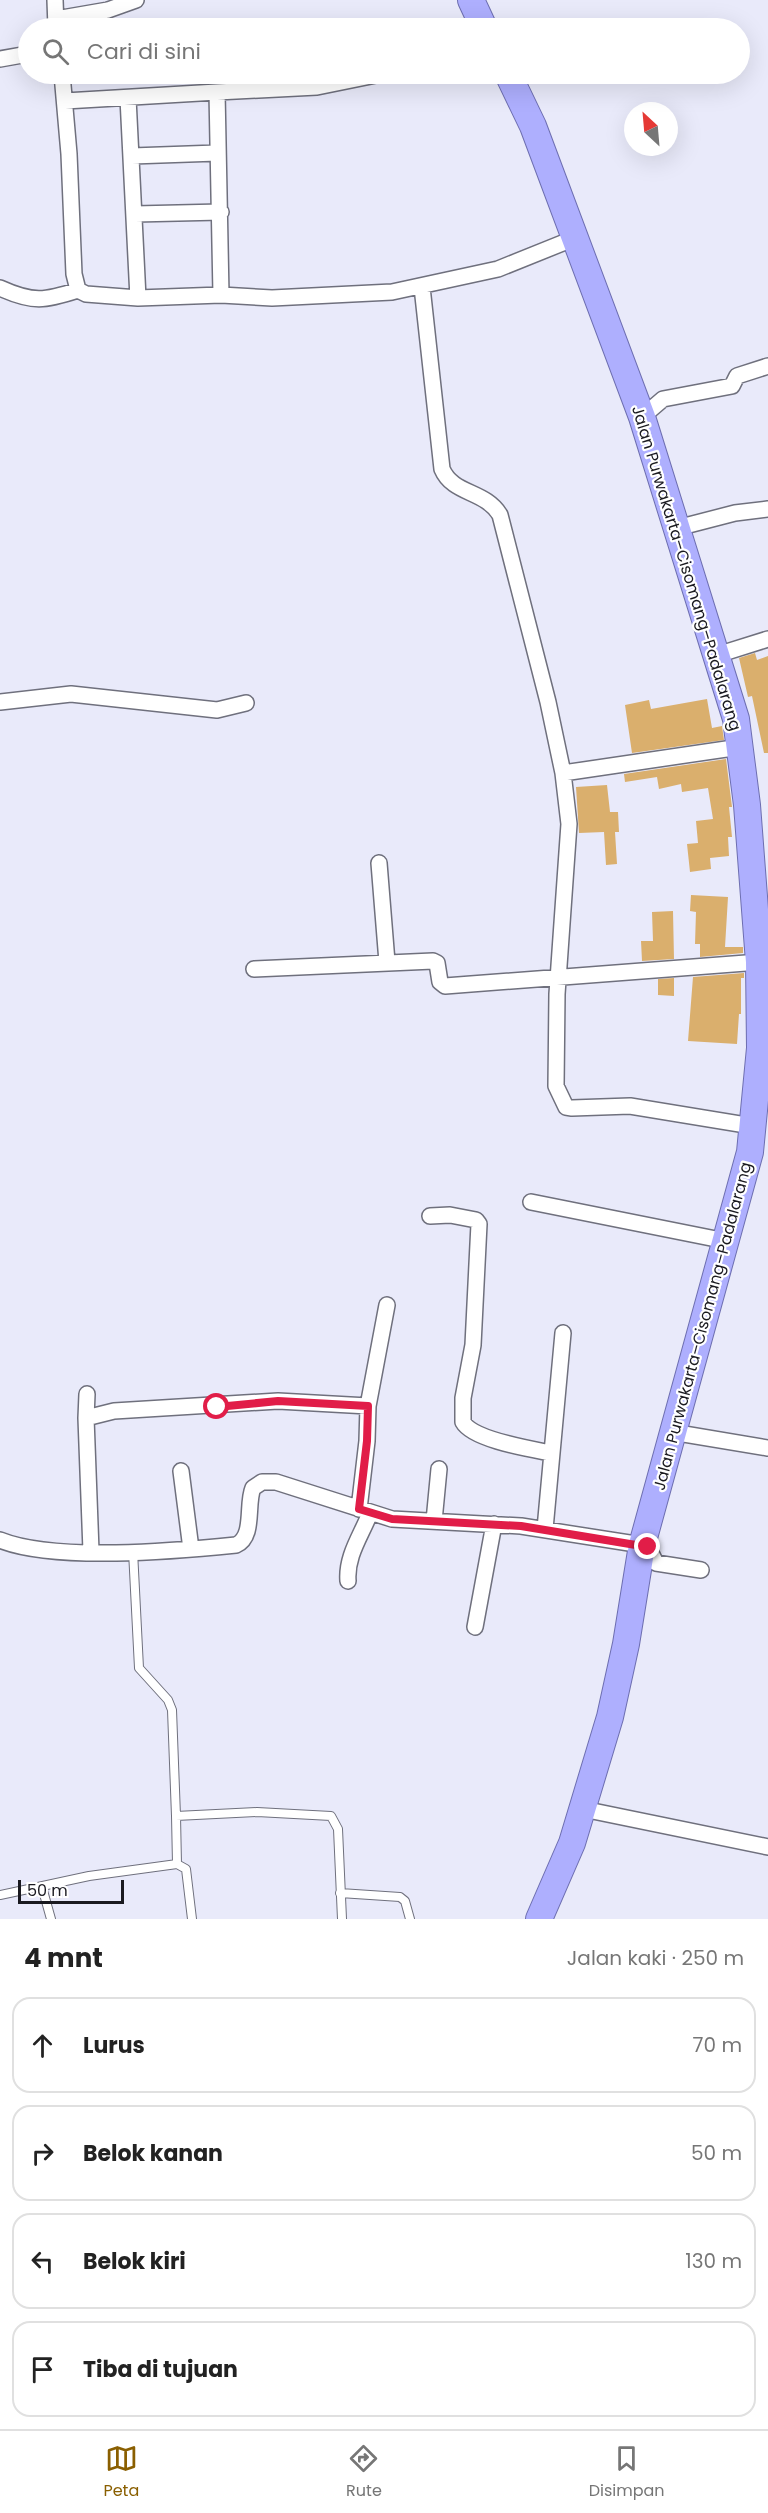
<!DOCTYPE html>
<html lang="id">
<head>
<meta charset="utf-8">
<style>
	body { margin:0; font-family:Poppins,sans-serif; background:#f6f6f6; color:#222 }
	.compass { position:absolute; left:624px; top:102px; width:54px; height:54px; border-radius:50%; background:#fff; box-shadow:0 6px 24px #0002; rotate:334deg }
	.scale { position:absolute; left:18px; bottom:15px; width:106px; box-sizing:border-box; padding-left:6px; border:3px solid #1a1a20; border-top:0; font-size:16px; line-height:21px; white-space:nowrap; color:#1a1a20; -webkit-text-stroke:4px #fff; paint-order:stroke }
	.stop { position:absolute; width:18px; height:18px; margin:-14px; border:4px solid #e11d48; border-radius:50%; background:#fff }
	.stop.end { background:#e11d48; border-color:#fff; box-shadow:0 2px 6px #0008 }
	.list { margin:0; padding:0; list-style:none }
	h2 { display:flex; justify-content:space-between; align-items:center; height:78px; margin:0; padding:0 24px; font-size:26px }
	h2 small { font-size:20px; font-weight:400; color:#767676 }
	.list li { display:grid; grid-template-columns:39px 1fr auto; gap:18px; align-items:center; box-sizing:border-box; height:96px; margin:0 12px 12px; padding:0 12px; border:2px solid #e0e0e0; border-radius:18px }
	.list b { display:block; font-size:22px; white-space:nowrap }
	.list em { font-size:20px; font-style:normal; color:#767676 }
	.icon { flex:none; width:33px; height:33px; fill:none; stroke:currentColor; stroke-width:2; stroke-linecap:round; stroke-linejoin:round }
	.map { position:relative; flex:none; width:768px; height:1919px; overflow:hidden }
	.search { position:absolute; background:#fff; box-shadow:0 6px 24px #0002; left:18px; right:18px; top:18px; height:66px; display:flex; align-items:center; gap:15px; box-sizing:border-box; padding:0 21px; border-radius:33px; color:#767676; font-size:22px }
	.sheet { height:510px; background:#fff }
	nav { display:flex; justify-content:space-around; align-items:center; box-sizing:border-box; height:84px; border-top:2px solid #e0e0e0; background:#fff; font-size:16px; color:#767676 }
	nav a { display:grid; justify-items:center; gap:3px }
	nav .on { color:#8a5f01 }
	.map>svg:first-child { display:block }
	.building { fill:#daaf6d }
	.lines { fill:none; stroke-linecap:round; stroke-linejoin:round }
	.service-casing { stroke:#6f707d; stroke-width:10 }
	.minor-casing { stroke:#6f707d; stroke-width:18 }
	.trunk-casing { stroke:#6d6eb0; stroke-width:28 }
	.service { stroke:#fff; stroke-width:8 }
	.minor { stroke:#fff; stroke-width:15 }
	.trunk { stroke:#aeaffe; stroke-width:26 }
	.route { stroke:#e11d48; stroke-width:8 }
	.labels { text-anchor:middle; stroke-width:4.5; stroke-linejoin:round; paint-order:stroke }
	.street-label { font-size:16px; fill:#1a1a20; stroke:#fff }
</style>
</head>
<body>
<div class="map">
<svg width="768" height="1919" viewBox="0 0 768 1919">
	<rect width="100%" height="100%" fill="#e9eafa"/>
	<path class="building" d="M755 653 757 660 768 656V753H764L752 696 748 697 739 658Z
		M707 699 712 728 722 726 724 740 632 753 625 705 649 700 651 709Z
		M726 759 732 807H729L732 837H728L729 856 710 858 711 869 690 872 687 844 698 843 696 821 713 819 708 788 682 792 681 784 659 789 657 777 625 782 624 774Z
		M607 785 610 812H618L619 832H615L617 864 606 865 604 832 579 833 576 787Z
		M691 895 728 897 725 947H743V953L700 957V944H695L696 912 690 911Z
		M673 911 674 959 642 961 641 941H653L652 912Z
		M744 973V978H741V1014H739L737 1044 688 1041 693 977Z
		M674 978V996L658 995V979Z"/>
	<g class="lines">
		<g class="service-casing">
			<path id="service" d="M133 1551 139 1668 168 1700 172 1710 176 1816
				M177 1864 176 1816 257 1812 331 1816 338 1829 342 1919
				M42 1887 51 1919
				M340 1893 400 1897 405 1901 410 1919
				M0 1895 89 1876 177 1864 186 1869 192 1919"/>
		</g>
		<g class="minor-casing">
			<path id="minor" d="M55 0 56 28
				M56 19 108 10 136 0
				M0 59 28 54
				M62 74 69 154 74 274 78 290 86 294 138 298 221 295 272 298 392 292 498 269 575 238
				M128 98 138 298
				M65 101 217 92
				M132 156 217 153
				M135 214 221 212
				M422 287 442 469C453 495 485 490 500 515L548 702 563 773 569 824 557 994 556 1086 566 1107 572 1108 630 1106 752 1126
				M0 288C33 303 45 301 78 290
				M221 295 217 92 317 87 381 74
				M642 417 663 399 732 386 737 376 768 366
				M677 528 735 513 768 509
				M717 655 768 639
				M0 702 71 694 217 710 246 703
				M563 773 740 747
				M379 863 387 962
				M254 969 433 961 437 963 440 982 445 986 759 962
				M531 1202 726 1241
				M430 1216 450 1215 476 1220 479 1224 473 1345 463 1398V1422C473 1440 531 1449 551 1453
				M86 1418 87 1394
				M672 1432 768 1448
				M181 1471 191 1549
				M359 1509 367 1441 368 1406 387 1305
				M434 1521 439 1469
				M545 1529 563 1333
				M0 1540C55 1562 176 1551 236 1545 255 1537 246 1504 253 1488L262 1482H276L392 1519 521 1526 642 1545 648 1547 656 1563 701 1570
				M91 1551 86 1418 114 1411 278 1401 368 1406
				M348 1581C346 1556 361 1536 370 1513
				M475 1627 494 1524
				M583 1809 768 1847"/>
		</g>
		<g class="trunk-casing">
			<path id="trunk" d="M471 0 484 28
				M508 74 533 126 642 417 736 719 747 805 759 962 760 1048 750 1152 642 1545 626 1644 610 1717 572 1843 539 1919"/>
		</g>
		<use href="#service" class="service"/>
		<use href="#minor" class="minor"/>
		<use href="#trunk" class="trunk"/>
	</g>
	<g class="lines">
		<path class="route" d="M217 1407 278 1401 368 1406 367 1441 359 1509 392 1519 521 1526 648 1547"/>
	</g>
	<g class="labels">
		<g class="street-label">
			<text transform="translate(687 568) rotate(73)" y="6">Jalan Purwakarta–Cisomang–Padalarang</text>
			<text transform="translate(702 1326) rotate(-75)" y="6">Jalan Purwakarta–Cisomang–Padalarang</text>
		</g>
	</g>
</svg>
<svg class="compass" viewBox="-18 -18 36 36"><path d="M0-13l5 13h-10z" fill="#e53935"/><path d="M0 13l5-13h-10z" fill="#767676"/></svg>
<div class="scale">50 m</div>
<div class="stop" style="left:217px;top:1407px"></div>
<div class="stop end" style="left:648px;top:1547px"></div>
<div class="search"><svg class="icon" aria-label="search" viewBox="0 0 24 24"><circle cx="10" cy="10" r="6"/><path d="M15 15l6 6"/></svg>Cari di sini</div>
</div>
<section class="sheet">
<h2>4 mnt<small>Jalan kaki · 250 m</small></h2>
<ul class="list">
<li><svg class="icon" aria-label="ahead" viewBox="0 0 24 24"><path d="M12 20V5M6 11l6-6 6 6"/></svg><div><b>Lurus</b></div><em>70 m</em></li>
<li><svg class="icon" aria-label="right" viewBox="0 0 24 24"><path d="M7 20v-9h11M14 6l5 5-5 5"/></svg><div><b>Belok kanan</b></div><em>50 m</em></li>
<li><svg class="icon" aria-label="left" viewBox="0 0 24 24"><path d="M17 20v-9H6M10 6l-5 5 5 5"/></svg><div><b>Belok kiri</b></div><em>130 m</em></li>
<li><svg class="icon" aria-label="arrive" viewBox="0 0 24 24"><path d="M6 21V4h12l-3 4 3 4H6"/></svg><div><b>Tiba di tujuan</b></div></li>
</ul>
</section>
<nav>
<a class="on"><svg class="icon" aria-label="map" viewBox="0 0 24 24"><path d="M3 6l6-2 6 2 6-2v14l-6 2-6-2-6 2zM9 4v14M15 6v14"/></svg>Peta</a>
<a><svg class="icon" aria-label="directions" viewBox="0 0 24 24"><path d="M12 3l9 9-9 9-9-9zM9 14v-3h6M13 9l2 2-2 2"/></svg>Rute</a>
<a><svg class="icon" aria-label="saved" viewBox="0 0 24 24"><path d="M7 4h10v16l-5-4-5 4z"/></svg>Disimpan</a>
</nav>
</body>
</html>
